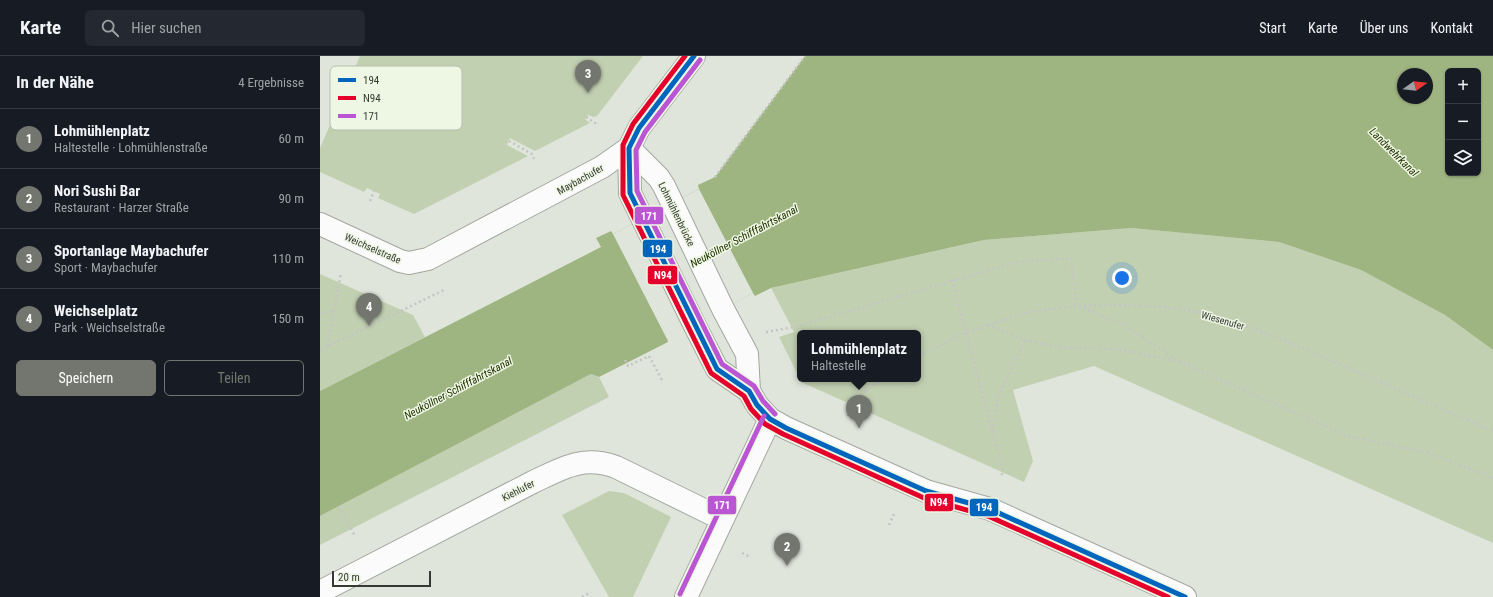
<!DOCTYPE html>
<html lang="de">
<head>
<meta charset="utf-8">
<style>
	body { margin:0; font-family:"Roboto Condensed",sans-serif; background:#242831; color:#f1f3f6 }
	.controls { position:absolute; right:12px; top:12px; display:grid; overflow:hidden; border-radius:6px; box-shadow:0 1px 3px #0004 }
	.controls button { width:36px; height:36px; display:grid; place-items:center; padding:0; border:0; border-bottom:1px solid #363941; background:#171b24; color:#f1f3f6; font:20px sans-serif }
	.compass { position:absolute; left:1077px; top:12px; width:36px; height:36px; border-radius:50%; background:#171b24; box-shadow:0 1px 3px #0004; rotate:75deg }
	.scale { position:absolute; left:12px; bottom:10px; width:99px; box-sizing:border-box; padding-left:4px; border:2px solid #363a33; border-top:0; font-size:11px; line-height:14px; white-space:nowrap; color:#363a33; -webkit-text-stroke:3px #eef6e4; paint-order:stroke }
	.you { position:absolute; left:802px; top:222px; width:14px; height:14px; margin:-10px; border:3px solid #fff; border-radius:50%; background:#1a73e8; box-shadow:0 0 0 6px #1a73e833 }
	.badge { display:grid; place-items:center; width:26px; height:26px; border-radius:50%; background:#72766e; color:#fff; font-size:13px; font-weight:700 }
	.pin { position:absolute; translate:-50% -33px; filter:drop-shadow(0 1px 2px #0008) }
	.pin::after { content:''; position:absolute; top:21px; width:14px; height:12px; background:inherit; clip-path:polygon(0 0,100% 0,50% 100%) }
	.popup { position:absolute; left:477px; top:274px; width:124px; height:52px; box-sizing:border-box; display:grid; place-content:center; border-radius:6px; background:#171b24; filter:drop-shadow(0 1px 3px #0005); font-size:13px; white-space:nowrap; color:#9ea1a6 }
	.popup b { font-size:15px; color:#f1f3f6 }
	.popup::after { content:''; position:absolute; left:50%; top:100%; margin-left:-8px; border:8px solid transparent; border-top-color:#171b24 }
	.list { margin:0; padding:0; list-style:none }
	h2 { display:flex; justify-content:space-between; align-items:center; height:52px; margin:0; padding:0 16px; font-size:17px }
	h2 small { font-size:13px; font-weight:400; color:#9ea1a6 }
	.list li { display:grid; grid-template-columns:26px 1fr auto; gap:12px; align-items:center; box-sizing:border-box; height:60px; padding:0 16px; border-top:1px solid #363941 }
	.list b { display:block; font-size:15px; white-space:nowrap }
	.list p { margin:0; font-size:13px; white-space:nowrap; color:#9ea1a6 }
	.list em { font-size:13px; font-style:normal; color:#9ea1a6 }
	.actions { display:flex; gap:8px; padding:12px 16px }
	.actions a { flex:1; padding:9px 0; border:1px solid #72766e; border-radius:6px; text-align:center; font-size:14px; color:#72766e }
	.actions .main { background:#72766e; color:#fff }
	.icon { flex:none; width:22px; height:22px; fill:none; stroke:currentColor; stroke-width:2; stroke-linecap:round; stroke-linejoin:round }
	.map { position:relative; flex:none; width:1173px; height:541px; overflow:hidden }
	header { display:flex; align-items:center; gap:24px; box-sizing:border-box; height:56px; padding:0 20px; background:#171b24; border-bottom:1px solid #363941 }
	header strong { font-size:19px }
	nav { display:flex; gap:22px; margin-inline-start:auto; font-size:14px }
	.search { width:280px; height:36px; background:#242831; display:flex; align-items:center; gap:10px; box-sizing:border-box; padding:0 14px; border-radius:6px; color:#9ea1a6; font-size:15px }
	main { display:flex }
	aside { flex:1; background:#171b24 }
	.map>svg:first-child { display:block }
	.green { fill:#c2d0b2 }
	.water { fill:#9fb581; fill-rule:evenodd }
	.pier { fill:#e0e5db }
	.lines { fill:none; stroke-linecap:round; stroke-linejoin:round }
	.minor-casing { stroke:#a4a7a0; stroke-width:24 }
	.path { stroke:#c3c5c2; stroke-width:2.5; stroke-dasharray:2 3; stroke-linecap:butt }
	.minor { stroke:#fafbfa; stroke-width:22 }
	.bus-1-casing { stroke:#eef6e4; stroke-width:8 }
	.bus-2-casing { stroke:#eef6e4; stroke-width:8 }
	.bus-3-casing { stroke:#eef6e4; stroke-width:8 }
	.bus-1 { stroke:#0065bd; stroke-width:5 }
	.bus-2 { stroke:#e4002b; stroke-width:5 }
	.bus-3 { stroke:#ba55d3; stroke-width:5 }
	.labels { text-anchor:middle; stroke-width:3; stroke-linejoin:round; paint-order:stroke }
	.street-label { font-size:10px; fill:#363a33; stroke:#eef6e4 }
	.water-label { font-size:11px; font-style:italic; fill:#213300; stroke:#eef6e4 }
	.key { fill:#eef6e4; stroke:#b7beaf; stroke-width:1 }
	.key-label { font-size:11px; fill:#363a33 }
	.line-badge { stroke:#eef6e4; stroke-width:1.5 }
	.badge-label { font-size:11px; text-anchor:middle; font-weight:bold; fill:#fff }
</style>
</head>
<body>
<header>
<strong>Karte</strong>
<div class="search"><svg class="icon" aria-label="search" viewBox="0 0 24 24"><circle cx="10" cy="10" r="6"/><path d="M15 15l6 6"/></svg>Hier suchen</div>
<nav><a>Start</a><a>Karte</a><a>Über uns</a><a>Kontakt</a></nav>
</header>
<main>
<aside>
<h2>In der Nähe<small>4 Ergebnisse</small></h2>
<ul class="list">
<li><span class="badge">1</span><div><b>Lohmühlenplatz</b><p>Haltestelle · Lohmühlenstraße</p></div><em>60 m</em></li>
<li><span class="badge">2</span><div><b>Nori Sushi Bar</b><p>Restaurant · Harzer Straße</p></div><em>90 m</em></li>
<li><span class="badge">3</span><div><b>Sportanlage Maybachufer</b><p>Sport · Maybachufer</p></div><em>110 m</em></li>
<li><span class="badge">4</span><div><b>Weichselplatz</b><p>Park · Weichselstraße</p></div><em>150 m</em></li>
</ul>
<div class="actions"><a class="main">Speichern</a><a>Teilen</a></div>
</aside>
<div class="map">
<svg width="1173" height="541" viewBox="0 0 1173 541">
	<rect width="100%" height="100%" fill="#e0e5db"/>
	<path class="green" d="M40 0H323L277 60 273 61 268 59 265 63 270 67 215 95 190 82 187 89 208 100 94 158 58 142 60 138 47 132 44 136 0 116V92Z
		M811 172 959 186 1041 214 1125 259 1173 294V487L774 310 693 334 713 405 704 426 481 326 480 323H598V277H480V323L459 281 474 276 451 232 664 184Z
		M0 218 93 259 105 281 0 335Z
		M271 318 279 321 289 341 0 489V460Z
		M289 435 304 437 351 461 313 541H289L242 459Z"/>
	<path class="water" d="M485 0H1173V294L1125 259 1041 214 959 186 811 172 664 184 451 232 435 240 433 237 347 282 348 286 279 321 271 318 0 460V335L281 191 276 182 291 175 293 178 379 133 378 129 395 121ZM1128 15H1158V117H1128ZM1083 18H1107V42H1083Z"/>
	<path class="pier" d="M379 133 433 237 347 283 293 178Z"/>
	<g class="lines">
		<g class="minor-casing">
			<path id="minor" d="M309 92 339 122 344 130 403 253 427 298 429 335 437 349 450 363 466 372 606 435 670 453 865 541
				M309 92 310 137 374 268 397 313 429 335
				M0 168 80 205 89 207 108 203 282 111 309 92 319 72 374 0
				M0 536 213 426C243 412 263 399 296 411L402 463
				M366 541 450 363"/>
		</g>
		<path class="path" d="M266 61 278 69
			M189 85 212 98 214 103
			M395 121 485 0
			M50 145 54 135
			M632 224 683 415 681 421
			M0 258 15 254
			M668 269 705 284 744 292 797 293 856 305
			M446 276 474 271 698 206 751 202 757 250 803 268 858 305 1028 380 1109 397 1173 422
			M7 290 21 217
			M0 294 124 234
			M598 300 647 276 709 256 757 250 799 249 848 251 895 259 957 281 1173 375
			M305 304 308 310 329 300 343 326
			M527 360C536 344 546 333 561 323
			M539 372 541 367
			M673 375 678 341 705 284
			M19 450 35 480
			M569 469 575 456
			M422 497 430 501
			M262 541 271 536"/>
		<use href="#minor" class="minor"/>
		<g class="bus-1-casing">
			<path id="bus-1" d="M374 0 319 72 309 92 310 137 397 313 429 335 437 349 450 363 466 372 606 435 670 453 865 541"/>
		</g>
		<g class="bus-2-casing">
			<path id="bus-2" d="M365 0 313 68 303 89V139L391 317 424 340 431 353 445 368 463 378 604 442 668 460 848 541"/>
		</g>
		<g class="bus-3-casing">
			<path id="bus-3" d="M380 4 325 76 316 94 317 135 402 308 434 330 443 345 455 358
				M360 538 444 360"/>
		</g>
		<use href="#bus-1" class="bus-1"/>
		<use href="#bus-2" class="bus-2"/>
		<use href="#bus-3" class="bus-3"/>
	</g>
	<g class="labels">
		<g class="street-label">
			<text transform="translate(260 123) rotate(-29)" y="4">Maybachufer</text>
			<text transform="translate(357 158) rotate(64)" y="4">Lohmühlenbrücke</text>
			<text transform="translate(53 192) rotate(24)" y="4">Weichselstraße</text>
			<text transform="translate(903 264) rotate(16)" y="4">Wiesenufer</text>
			<text transform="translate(198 434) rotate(-27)" y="4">Kiehlufer</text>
		</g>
		<g class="water-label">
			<text transform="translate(1074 96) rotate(45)" y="4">Landwehrkanal</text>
			<text transform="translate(424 180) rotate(-28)" y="4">Neuköllner Schifffahrtskanal</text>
			<text transform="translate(138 332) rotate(-28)" y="4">Neuköllner Schifffahrtskanal</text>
		</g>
	</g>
	<rect x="10" y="10" width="132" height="64" rx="6" class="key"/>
	<rect x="18" y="22" width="18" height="4" fill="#0065bd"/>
	<rect x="18" y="40" width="18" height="4" fill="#e4002b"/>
	<rect x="18" y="58" width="18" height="4" fill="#ba55d3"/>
	<g class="key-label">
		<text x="43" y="28">194</text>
		<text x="43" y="46">N94</text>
		<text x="43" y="64">171</text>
	</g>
	<g class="line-badge">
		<rect x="314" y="150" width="30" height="19" rx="4" fill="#ba55d3"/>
		<rect x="322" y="183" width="31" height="19" rx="4" fill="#0065bd"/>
		<rect x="327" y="209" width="31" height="20" rx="4" fill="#e4002b"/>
		<rect x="604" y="437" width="30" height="19" rx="4" fill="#e4002b"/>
		<rect x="387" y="439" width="30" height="20" rx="4" fill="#ba55d3"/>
		<rect x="649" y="442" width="30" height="19" rx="4" fill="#0065bd"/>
	</g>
	<g class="badge-label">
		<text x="329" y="164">171</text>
		<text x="338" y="197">194</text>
		<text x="343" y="223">N94</text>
		<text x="619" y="450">N94</text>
		<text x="402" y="453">171</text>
		<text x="664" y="455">194</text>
	</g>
</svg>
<div class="controls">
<button>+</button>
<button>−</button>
<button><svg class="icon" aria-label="layers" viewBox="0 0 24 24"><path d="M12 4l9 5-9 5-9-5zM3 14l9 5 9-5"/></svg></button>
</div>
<svg class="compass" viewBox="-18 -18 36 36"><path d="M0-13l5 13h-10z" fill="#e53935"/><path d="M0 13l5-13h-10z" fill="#9ea1a6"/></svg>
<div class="scale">20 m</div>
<div class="you"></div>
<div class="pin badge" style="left:539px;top:372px">1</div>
<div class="popup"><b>Lohmühlenplatz</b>Haltestelle</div>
<div class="pin badge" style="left:467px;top:510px">2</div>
<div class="pin badge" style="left:268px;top:37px">3</div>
<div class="pin badge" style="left:49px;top:270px">4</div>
</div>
</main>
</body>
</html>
